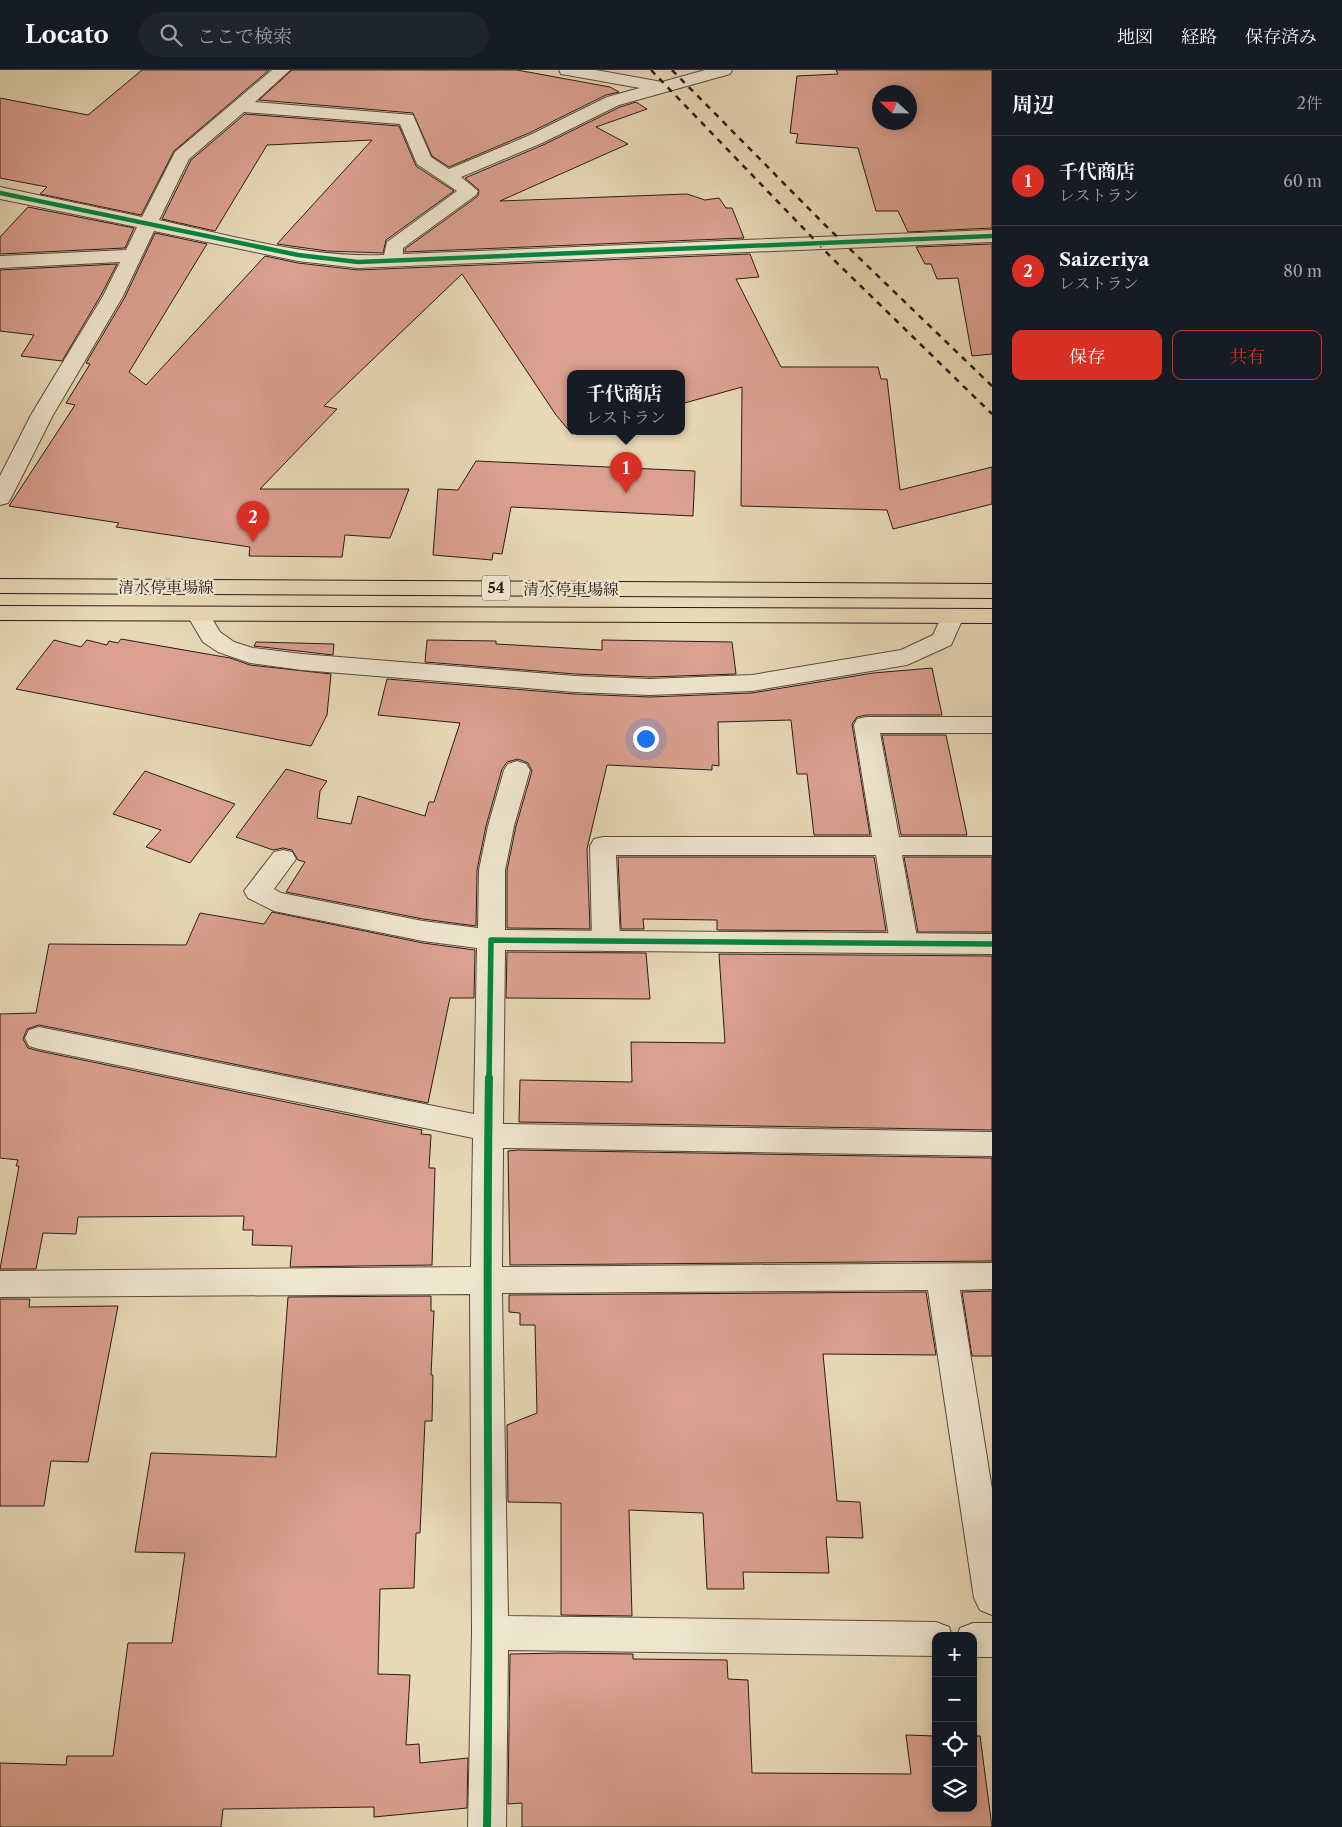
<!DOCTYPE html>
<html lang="ja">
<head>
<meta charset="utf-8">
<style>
	body { margin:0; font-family:"Libre Caslon Text","Noto Serif JP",serif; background:#20242c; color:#f1f3f6 }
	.controls { position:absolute; right:15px; bottom:15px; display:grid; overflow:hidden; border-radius:10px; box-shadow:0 2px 12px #0003 }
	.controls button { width:45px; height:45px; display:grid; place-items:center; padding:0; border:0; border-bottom:1px solid #363941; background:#171b24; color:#f1f3f6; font:25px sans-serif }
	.compass { position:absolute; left:872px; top:15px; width:45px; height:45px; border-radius:50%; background:#171b24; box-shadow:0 2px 12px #0003; rotate:292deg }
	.you { position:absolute; left:645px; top:668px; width:18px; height:18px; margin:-12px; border:4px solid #fff; border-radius:50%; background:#1a73e8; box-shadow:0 0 0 8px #1a73e833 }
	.badge { display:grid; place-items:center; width:32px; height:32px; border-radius:50%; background:#d93025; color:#fff; font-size:16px; font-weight:700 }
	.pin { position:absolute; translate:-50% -41px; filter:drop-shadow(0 1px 2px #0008) }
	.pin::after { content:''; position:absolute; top:26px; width:18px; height:15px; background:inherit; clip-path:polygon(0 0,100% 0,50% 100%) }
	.popup { position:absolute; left:567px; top:300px; width:118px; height:65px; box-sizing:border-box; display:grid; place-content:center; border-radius:10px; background:#171b24; filter:drop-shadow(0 1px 4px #0005); font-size:16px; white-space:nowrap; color:#9ea1a6 }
	.popup b { font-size:19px; color:#f1f3f6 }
	.popup::after { content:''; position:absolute; left:50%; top:100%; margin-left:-10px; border:10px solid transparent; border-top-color:#171b24 }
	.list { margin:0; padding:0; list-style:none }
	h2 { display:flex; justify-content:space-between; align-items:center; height:65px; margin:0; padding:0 20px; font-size:21px }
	h2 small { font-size:16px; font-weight:400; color:#9ea1a6 }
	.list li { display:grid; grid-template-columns:32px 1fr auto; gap:15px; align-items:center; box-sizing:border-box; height:90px; padding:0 20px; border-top:1px solid #363941 }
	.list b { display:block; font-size:19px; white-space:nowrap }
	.list p { margin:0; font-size:16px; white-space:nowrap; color:#9ea1a6 }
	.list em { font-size:16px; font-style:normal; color:#9ea1a6 }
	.actions { display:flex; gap:10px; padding:15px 20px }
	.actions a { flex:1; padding:11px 0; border:1px solid #d93025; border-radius:10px; text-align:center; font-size:18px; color:#d93025 }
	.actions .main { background:#d93025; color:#fff }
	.icon { flex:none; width:28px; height:28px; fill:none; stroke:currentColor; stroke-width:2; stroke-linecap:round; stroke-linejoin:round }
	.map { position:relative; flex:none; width:992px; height:1757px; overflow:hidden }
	header { display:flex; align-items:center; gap:30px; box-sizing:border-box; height:70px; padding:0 25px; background:#171b24; border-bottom:1px solid #363941 }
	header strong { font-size:24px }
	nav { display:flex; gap:28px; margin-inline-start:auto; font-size:18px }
	.search { width:350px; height:45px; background:#20242c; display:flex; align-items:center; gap:12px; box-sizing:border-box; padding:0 18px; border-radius:28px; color:#9ea1a6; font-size:19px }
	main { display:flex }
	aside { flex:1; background:#171b24 }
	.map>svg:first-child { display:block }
	.building { fill:#dba090; stroke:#2a1b15; fill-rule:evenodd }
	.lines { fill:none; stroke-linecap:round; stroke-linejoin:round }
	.lane-casing { stroke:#594a3d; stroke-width:2 }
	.street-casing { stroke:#594a3d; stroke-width:2 }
	.primary-casing { stroke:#2a1b15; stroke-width:2 }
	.lane { fill:#efe6d0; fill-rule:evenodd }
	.street { fill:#efe6d0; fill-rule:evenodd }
	.primary { fill:#e7d8b6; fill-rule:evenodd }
	.rail { stroke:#2a1b15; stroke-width:2.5; stroke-dasharray:6 6; stroke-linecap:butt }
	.cycleway-far2-casing { stroke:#efe6d0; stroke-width:7 }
	.cycleway-far1-casing { stroke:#efe6d0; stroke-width:9 }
	.cycleway-casing { stroke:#efe6d0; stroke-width:11 }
	.cycleway-far2 { stroke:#00873e; stroke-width:4.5 }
	.cycleway-far1 { stroke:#00873e; stroke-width:5.5 }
	.cycleway { stroke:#00873e; stroke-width:8 }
	.labels { text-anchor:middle; stroke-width:4.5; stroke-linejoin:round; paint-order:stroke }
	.shield { fill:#efe6d0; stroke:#65584d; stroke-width:1 }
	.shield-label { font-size:15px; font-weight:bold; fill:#2a1b15 }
	.street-label { font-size:16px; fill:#2a1b15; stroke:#efe6d0 }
</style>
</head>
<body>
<header>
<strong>Locato</strong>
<div class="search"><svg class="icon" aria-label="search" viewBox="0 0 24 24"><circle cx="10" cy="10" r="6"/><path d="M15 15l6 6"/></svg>ここで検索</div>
<nav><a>地図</a><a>経路</a><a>保存済み</a></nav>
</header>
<main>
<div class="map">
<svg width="992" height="1757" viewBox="0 0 992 1757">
	<rect width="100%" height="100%" fill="#e7d8b6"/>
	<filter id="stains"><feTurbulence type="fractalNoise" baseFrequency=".004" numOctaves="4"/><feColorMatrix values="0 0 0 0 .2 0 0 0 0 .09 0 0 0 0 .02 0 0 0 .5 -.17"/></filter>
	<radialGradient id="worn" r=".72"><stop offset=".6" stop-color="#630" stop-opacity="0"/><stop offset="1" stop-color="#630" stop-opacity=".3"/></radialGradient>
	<path class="building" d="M142 0H269L174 81 141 145 40 124 47 117 0 108V28L88 45Z
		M292 0H517L610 17 619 22 606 25 529 63 449 97 432 86 413 43 259 30Z
		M836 0H992V158L908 162 898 141H876L858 78 796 73 798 64 790 63 797 6 838 4ZM880 22H910V52H880Z
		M636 32 647 39 596 57 628 74 500 131 687 124 705 130 719 128 726 138H732L744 168 405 182V179L478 126 479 120 465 108 543 75 620 37Z
		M245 44 399 56 416 96 454 121 386 170 383 183 327 181 277 174 372 70 267 75 215 161 162 149 191 90Z
		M28 137 134 158 125 178 0 184V167Z
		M155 163 207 174 129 302 146 315 265 186 298 193 358 200 750 184 759 207 736 209 781 297H878L881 309H887L900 420 992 397V434L893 459 887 440 741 436 742 317 681 334V304H571V362H580L572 364 556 345 462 204 324 336 337 339 260 419H409L390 468 345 465 342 487 249 486 250 477 116 457 119 453 9 436 75 335 66 333 90 294 86 293 125 227Z
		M992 174V284L972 286 958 208 937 209 931 194H925L916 177Z
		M117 194 101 225 62 291 21 286 34 265 0 261V200Z
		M476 391 695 401 693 446 511 437 502 484 493 483 492 490 433 485 438 419 458 420Z
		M121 569 230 588 250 595 331 604 327 645 311 676 16 619 54 570 81 577 87 570 107 575 109 571 118 573Z
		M427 570 496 571V574L602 580V570L732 572 736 604 650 607 575 604 425 592Z
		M256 572 334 574 333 585 254 576Z
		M932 598 942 645H866L857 647 852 654 870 765H814L807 704H797L791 650 718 652 719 696 712 695V700L607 695 587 779 590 859 507 858V800L516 756 532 701 528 693 518 689 507 692 502 699 486 756 477 800 476 856 423 849 286 822 305 792 298 790 292 780 283 778 273 780 236 767 286 699 327 711 320 721 317 748 351 754 358 726 425 746 429 732H434L460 653 378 645 387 609 575 624 650 627 752 623 873 603Z
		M882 665H946L967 765H901Z
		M145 701 235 734 190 793 146 777 161 760 113 744Z
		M618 787H874L886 861 717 860V850L643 849 644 859H621Z
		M904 787H992V862H918Z
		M272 842 423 873 475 880 474 928H450L428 1033 39 955 27 959 23 969 28 978 39 981 422 1060 421 1064 431 1065 429 1098H435L432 1195 290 1197 292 1176 252 1175 253 1160H243L244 1146 78 1147 76 1164 43 1163 36 1199H0L19 1096H16L18 1090 0 1088V944L36 943 49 874 186 875 200 843 264 854Z
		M507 882 646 883 650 929 506 928Z
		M719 884 992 886V1060L519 1052 520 1010 632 1012 631 972 725 973Z
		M518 1080 992 1088V1191L510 1195 508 1081Z
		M992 1221V1286H972L962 1222Z
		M926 1222 936 1285 823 1284 837 1431 860 1432 863 1468 826 1467 829 1503 743 1502 744 1519H707L703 1443 629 1440 632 1546 561 1545V1433L508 1432 507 1355 537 1343 535 1255H520V1243L509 1242V1225Z
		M431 1226V1241H434L431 1305H433L432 1351H425L420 1463H416L414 1518 380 1519 378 1604 410 1605 406 1675 419 1674 420 1693 468 1688 467 1738 374 1747V1737L223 1739 221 1757H0V1693L66 1695 67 1686H113L128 1573H172L185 1483 135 1482 151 1383 276 1387 288 1227Z
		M0 1229H30L29 1237 118 1236 88 1392 51 1391 44 1436H0Z
		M561 1583 633 1584V1589L727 1590 728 1609 748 1610 752 1703 911 1704 906 1665 936 1666V1738H973V1666H980L992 1757H522V1733L508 1734 510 1584Z"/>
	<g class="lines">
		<g class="lane-casing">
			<path id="lane" d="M866 647H992V663H880L899 767H992V785H902L918 873 914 880 904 883 894 880 890 873 876 785H616L620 871 616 878 606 881 596 878 592 871 590 776 594 769 603 767H872L854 655 857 649Z"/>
		</g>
		<g class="street-casing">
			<path id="street" d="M272 0H290L255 32 413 45 431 87 449 99 530 65 607 27 640 18 567 5 561 4 559 0H596L662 12 705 0H732L730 4 619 35 542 73 461 107 478 121 476 125 403 178V184L992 160V172L358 198 298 191 154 161 123 226 53 345 11 428 8 433 0 435V406L31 345 103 226 120 192 0 198V186L126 180 137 157 0 129V117L142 147 175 82ZM244 42 400 54 417 94 457 121 387 172 384 185C308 188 233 166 159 150L189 89Z
				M199 538 207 540 220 562 234 572 253 578 302 584 575 606 650 609 752 605 901 580 933 565 944 541 952 539 960 541 964 546 951 575 907 595 752 621 650 625 575 622 302 600 250 593 218 582 203 572 187 545 191 540Z
				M517 691 526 694 530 700 514 756 505 800V860L992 864V884L505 880 503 1054 992 1062V1086L503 1078 502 1197 992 1193V1219L960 1220 992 1419V1545L980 1540 974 1528 928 1220 502 1223 508 1546 936 1552 949 1557 952 1566H936V1586L508 1580 506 1757H468L472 1563 470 1224 0 1227V1201L471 1197 473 1068 39 979 29 976 25 968 29 960 39 957 474 1044 477 878 423 871 274 841 248 828 244 821 274 782 283 780 292 782 296 789 274 819 281 823 423 851 478 858 479 800 488 756 504 700 508 694Z
				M973 1553H992V1587H973V1566H957L960 1558Z"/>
		</g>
		<g class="primary-casing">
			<path id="primary" d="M0 509 992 514V528L0 523Z
				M0 536 992 539V553L0 550Z"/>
		</g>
		<use href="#lane" class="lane"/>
		<use href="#street" class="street"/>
		<use href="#primary" class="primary"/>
		<path class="rail" d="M651 0 832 188 992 344
			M672 0 824 154 992 316"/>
		<g class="cycleway-far2-casing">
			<path id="cycleway-far2" d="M0 123 298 185 358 192 992 166"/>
		</g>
		<g class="cycleway-far1-casing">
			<path id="cycleway-far1" d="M489 1010 491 870 992 874"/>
		</g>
		<g class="cycleway-casing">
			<path id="cycleway" d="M487 1757C491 1507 485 1258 489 1008"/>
		</g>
		<use href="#cycleway-far2" class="cycleway-far2"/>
		<use href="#cycleway-far1" class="cycleway-far1"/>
		<use href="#cycleway" class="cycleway"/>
	</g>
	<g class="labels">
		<rect class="shield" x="482" y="505.5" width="28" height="25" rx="4"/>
		<g class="shield-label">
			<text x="496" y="523">54</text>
		</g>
		<g class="street-label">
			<text x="166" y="523">清水停車場線</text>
			<text x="571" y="525">清水停車場線</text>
		</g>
	</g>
	<rect width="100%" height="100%" filter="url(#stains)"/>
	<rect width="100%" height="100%" fill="url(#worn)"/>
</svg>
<div class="controls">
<button>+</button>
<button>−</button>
<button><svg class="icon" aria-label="locate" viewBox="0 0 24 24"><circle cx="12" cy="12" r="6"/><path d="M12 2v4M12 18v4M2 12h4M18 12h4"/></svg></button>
<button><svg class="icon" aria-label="layers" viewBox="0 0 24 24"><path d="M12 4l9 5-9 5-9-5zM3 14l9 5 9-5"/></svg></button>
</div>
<svg class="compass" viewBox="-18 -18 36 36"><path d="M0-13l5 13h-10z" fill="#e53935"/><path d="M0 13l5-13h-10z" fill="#9ea1a6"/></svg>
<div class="you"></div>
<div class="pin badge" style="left:626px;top:423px">1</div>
<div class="popup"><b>千代商店</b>レストラン</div>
<div class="pin badge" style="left:253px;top:472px">2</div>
</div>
<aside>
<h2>周辺<small>2件</small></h2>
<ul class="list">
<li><span class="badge">1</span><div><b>千代商店</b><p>レストラン</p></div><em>60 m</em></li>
<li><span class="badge">2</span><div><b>Saizeriya</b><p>レストラン</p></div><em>80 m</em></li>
</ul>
<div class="actions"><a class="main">保存</a><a>共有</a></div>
</aside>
</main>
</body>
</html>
